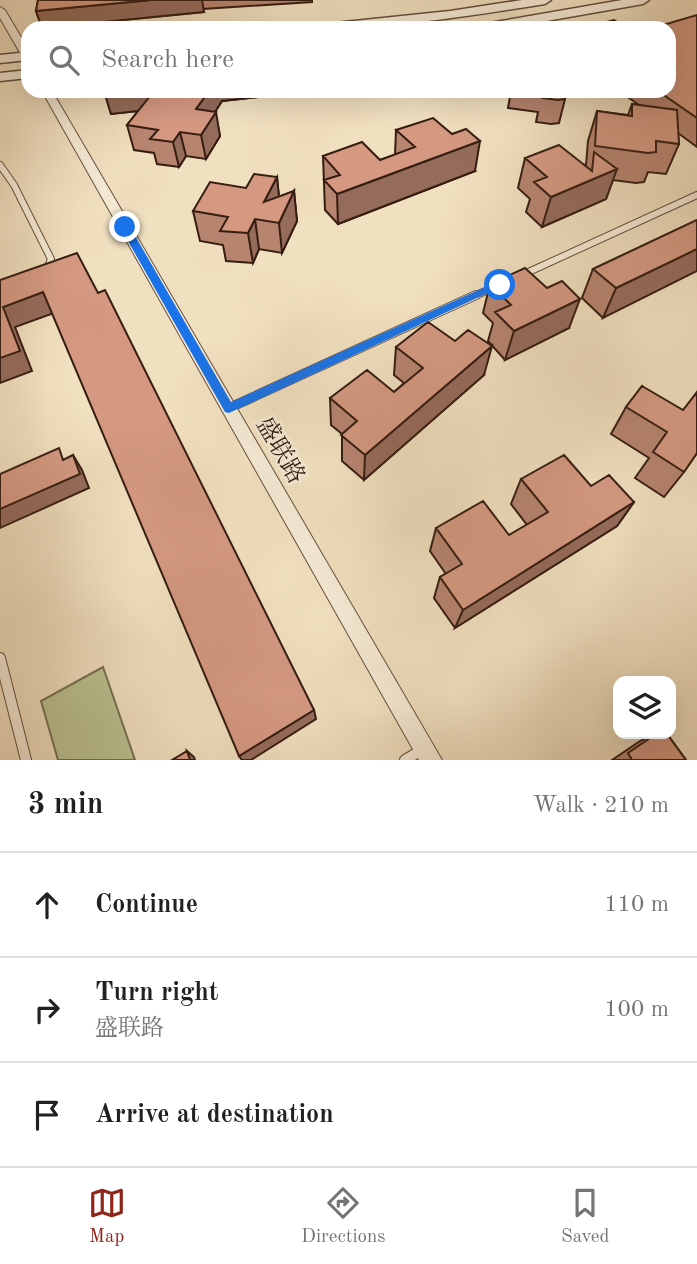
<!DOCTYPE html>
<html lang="en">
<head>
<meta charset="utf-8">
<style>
	body { margin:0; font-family:"Old Standard TT","Noto Serif SC",serif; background:#f6f6f6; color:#202124 }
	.controls { position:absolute; right:21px; bottom:21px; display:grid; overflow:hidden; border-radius:14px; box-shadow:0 7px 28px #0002 }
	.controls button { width:63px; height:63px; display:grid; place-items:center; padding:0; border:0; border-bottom:2px solid #e0e0e0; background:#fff; color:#202124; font:35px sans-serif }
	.stop { position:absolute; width:21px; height:21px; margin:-16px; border:5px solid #1a73e8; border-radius:50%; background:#fff }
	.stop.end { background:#1a73e8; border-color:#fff; box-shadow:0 2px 7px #0008 }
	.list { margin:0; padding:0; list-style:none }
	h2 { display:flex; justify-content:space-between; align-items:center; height:91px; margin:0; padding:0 28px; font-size:30px }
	h2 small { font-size:23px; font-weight:400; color:#757577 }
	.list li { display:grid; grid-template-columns:46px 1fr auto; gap:21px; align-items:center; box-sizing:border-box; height:105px; padding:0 28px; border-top:2px solid #e0e0e0 }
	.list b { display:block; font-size:26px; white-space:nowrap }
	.list p { margin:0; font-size:23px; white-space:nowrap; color:#757577 }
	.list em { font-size:23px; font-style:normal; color:#757577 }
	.icon { flex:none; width:38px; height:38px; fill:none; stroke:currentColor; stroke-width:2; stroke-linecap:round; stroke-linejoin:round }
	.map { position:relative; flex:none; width:697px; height:760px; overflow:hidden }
	.search { position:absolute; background:#fff; box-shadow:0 7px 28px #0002; left:21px; right:21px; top:21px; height:77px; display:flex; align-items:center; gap:18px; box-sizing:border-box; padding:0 24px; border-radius:21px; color:#757577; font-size:26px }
	.sheet { height:406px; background:#fff }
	nav { display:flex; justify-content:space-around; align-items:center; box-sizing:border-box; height:98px; border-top:2px solid #e0e0e0; background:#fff; font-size:19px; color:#757577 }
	nav a { display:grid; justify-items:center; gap:4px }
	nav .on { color:#8f2418 }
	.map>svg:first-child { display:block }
	.green { fill:#bbc292; stroke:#787052; stroke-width:2 }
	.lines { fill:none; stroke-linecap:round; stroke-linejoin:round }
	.service-far2-casing { stroke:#654e3e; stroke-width:8 }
	.service-far1-casing { stroke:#654e3e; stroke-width:10 }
	.service-casing { stroke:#654e3e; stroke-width:12 }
	.minor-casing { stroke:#654e3e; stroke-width:2 }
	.tertiary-casing { stroke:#654e3e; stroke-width:3 }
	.service-far2 { stroke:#f6ebd6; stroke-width:6 }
	.service-far1 { stroke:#f6ebd6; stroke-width:8 }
	.service { stroke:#f6ebd6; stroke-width:10 }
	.minor { fill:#f6ebd6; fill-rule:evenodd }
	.tertiary { fill:#f6ebd6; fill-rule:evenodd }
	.wall { fill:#b78470; stroke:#361d12; stroke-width:2 }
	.shaded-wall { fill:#956b5b; stroke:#361d12; stroke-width:2 }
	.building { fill:#d59982; stroke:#361d12; stroke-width:2 }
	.route { fill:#1a73e8 }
	.labels { text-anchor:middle; stroke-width:5; stroke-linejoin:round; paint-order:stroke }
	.street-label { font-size:24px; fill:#361d12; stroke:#f6ebd6 }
</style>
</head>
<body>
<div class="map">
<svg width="697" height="760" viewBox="0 0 697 760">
	<rect width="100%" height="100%" fill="#f1e0c0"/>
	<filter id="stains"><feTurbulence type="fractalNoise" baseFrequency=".00286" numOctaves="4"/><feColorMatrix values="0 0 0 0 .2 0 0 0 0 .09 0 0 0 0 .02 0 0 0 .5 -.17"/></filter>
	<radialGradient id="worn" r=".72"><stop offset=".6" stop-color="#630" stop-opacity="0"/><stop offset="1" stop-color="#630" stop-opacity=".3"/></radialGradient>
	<path class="green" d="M103 667 135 760H58L41 701Z"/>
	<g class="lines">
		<g class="service-far2-casing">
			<path id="service-far2" d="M0 165 14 185 51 259 47 269
				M522 275 697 195
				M472 297 497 286"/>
		</g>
		<g class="service-far1-casing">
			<path id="service-far1" d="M229 408 476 295"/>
		</g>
		<g class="service-casing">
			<path id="service" d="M0 658 26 760
				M405 760 422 750"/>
		</g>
		<g class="minor-casing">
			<path id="minor" d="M0 7 5 10 28 49V61L23 58 0 18Z
				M42 91H52L442 760H419Z"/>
		</g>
		<g class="tertiary-casing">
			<path id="tertiary" d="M522 0H551L545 4C470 16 395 28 319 28L325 24 450 11Z
				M622 0H649L643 4 506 28H478L484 24Z
				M28 52V60L0 63V55Z
				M28 70V78L0 81V73Z"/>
		</g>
		<use href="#service-far2" class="service-far2"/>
		<use href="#service-far1" class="service-far1"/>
		<use href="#service" class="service"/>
		<use href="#minor" class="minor"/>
		<use href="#tertiary" class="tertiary"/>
	</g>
	<path class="wall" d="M38 0H312V2L203 9 204 12 42 28 36 11Z
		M697 15V147L678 133 679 144 666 174 648 172 644 182 636 183 613 180 606 199 542 227 526 212 530 199 518 188 525 158 586 165 588 141 597 111 628 115 632 104 639 105 619 91H669Z
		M104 91H280L276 95 222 101 215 112 220 136 206 159 186 156 179 167 157 164 154 153 134 150 127 125 138 111 111 114Z
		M511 91H566L565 99 559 123 551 124 536 122 538 112 508 108Z
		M396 130 475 171 338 224 325 210 323 156 380 160 395 155Z
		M277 177 279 197 294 191 297 221 282 253 259 249 253 263 226 261 223 245 200 241 193 211 246 188Z
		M697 220 603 318 582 298 593 269Z
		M490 284 569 328 505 360 488 341 493 323 483 313Z
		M396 347 484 375 364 480 342 461V434L331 425 330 398 394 392 404 383 394 375Z
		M642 386 697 453 684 472 664 497 635 478 649 458 611 434 626 407Z
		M521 479 591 486 634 502 617 526 455 628 434 598 440 577 446 574 430 551 436 528 509 535 527 525 511 504Z
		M654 734H667L686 760H612L640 741Z"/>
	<path class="shaded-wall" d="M151 0H202L204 12 42 28 36 11Z
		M104 91H162L166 108 111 114Z
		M209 91H280L276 95 222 101 201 134 196 109Z
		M216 112 220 136 206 159 201 135Z
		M180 132 186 156 179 167 173 142Z
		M480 141 475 171 338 224 337 194Z
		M617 169 606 199 542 227 551 197Z
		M277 177 280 207 264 202Z
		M294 191 297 221 282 253 279 223Z
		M255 219 259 249 253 263 248 233Z
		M697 249V271L603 318 616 288Z
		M43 292 54 313 15 327 32 371 0 383V358L3 307Z
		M580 299 569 328 505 360 514 331Z
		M492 346 484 375 364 480 365 455Z
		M73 455 82 470 89 488 0 528V509Z
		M634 502 617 526 455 628 463 610Z
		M314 710 316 719 251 760H242L239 756Z
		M187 751 194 757 195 760H190Z"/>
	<path class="building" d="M38 0H151L36 11Z
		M697 15V118L658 91H669V28H653Z
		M614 20 626 28H599V24Z
		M546 22 551 28H492Z
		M154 91H209L196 109 216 112 201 135 180 132 173 142 150 139 158 130 127 125Z
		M543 91H566L565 99 558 100 542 98Z
		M632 104 677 110 679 144 656 141V152L648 153 595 146 597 111 632 116Z
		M433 118 452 134 466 129 480 141 337 194 324 180 340 175 323 156 362 142 380 160 415 147 396 130Z
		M559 145 592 171 594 152 617 169 551 197 534 182 547 177 525 158Z
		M254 174 277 177 264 202 294 191 279 223 255 219 248 233 220 231 228 217 193 211 210 182 246 188Z
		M697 220V249L616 288 593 269Z
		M77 253 98 293 105 290 314 710 239 756 43 292 3 307 20 351 0 358V280Z
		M525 268 547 288 562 281 580 299 514 331 495 312 511 305 490 284Z
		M428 322 455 341 468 330 492 346 365 455 341 435 357 421 330 398 367 370 394 392 423 368 396 347Z
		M642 386 683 410 697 392V453L684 472 653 452 667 432 626 407Z
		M59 448 63 460 73 455 80 474 0 509V474Z
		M564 455 591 486 609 475 634 502 463 610 440 577 462 564 436 528 483 501 509 535 548 512 521 479Z
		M656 734H667L686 760H632L628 753Z
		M187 751 190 760H172Z"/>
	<path class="route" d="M121 225 130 227 231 402 496 282 505 285 229 413 225 412 120 227Z"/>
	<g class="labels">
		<g class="street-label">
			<text transform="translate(281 450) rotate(60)" y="8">盛联路</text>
		</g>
	</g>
	<rect width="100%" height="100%" filter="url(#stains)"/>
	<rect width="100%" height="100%" fill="url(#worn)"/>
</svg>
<div class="controls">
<button><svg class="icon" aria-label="layers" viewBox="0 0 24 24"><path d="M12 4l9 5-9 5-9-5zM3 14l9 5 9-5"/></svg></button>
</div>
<div class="stop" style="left:500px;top:285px"></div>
<div class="stop end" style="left:125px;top:227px"></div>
<div class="search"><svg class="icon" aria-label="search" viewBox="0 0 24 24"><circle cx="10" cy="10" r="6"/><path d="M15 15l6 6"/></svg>Search here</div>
</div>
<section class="sheet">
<h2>3 min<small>Walk · 210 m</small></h2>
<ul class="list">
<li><svg class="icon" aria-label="ahead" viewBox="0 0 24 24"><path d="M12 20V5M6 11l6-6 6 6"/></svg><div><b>Continue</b></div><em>110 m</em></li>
<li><svg class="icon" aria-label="right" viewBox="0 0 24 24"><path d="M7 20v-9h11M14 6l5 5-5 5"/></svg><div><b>Turn right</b><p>盛联路</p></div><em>100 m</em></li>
<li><svg class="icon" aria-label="arrive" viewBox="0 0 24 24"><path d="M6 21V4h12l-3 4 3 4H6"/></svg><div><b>Arrive at destination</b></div></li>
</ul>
</section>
<nav>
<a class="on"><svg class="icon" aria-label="map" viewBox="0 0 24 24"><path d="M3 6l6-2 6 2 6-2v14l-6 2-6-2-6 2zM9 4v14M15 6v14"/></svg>Map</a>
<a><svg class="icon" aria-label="directions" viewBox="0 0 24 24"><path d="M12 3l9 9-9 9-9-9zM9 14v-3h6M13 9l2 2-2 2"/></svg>Directions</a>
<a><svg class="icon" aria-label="saved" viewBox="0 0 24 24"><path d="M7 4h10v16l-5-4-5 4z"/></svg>Saved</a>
</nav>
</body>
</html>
